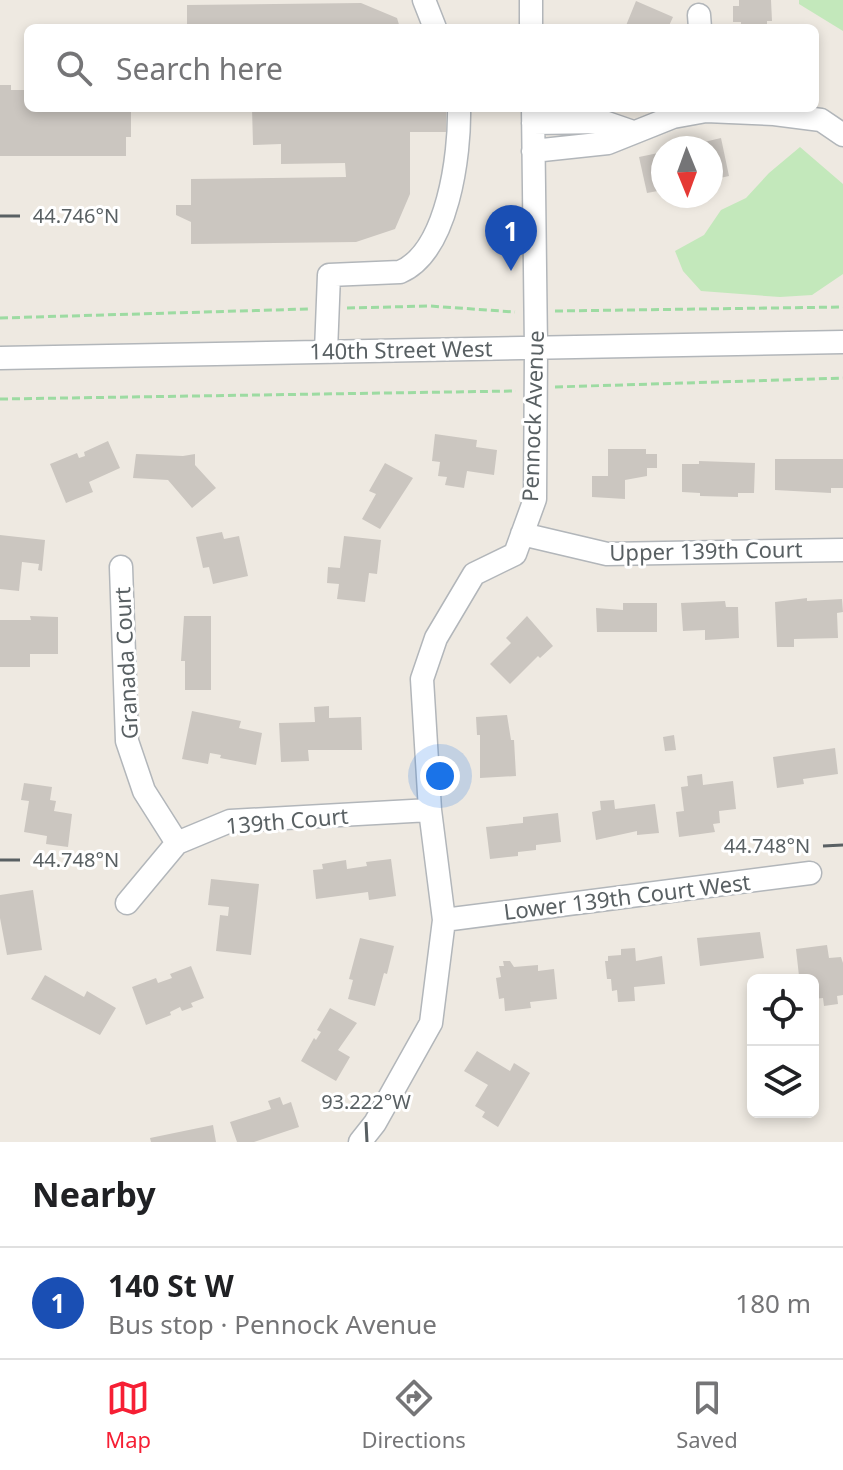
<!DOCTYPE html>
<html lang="en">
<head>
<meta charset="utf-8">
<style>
	body { margin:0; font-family:"Noto Sans",sans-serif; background:#f6f6f6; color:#202124 }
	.controls { position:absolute; right:24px; bottom:24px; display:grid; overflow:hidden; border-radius:12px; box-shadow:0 4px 12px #0003 }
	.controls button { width:72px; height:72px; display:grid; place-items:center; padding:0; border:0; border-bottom:2px solid #e0e0e0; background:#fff; color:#202124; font:40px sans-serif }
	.compass { position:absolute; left:651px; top:136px; width:72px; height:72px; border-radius:50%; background:#fff; box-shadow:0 4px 12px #0003; rotate:179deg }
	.you { position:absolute; left:440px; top:776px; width:28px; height:28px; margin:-20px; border:6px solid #fff; border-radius:50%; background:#1a73e8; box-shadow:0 0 0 12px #1a73e833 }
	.badge { display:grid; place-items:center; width:52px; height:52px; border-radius:50%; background:#f61f34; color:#fff; font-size:26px; font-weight:700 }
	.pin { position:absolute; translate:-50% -66px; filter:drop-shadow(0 2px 4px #0008) }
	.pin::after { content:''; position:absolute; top:42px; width:28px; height:24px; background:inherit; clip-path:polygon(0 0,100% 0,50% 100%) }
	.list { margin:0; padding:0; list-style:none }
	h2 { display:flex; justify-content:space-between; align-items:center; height:104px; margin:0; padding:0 32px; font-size:34px }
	h2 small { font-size:26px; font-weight:400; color:#757577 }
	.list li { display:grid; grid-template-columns:52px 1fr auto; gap:24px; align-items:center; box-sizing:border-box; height:112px; padding:0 32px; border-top:2px solid #e0e0e0 }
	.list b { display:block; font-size:30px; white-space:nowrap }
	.list p { margin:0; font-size:26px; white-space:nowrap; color:#757577 }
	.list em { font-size:26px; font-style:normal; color:#757577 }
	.icon { flex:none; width:44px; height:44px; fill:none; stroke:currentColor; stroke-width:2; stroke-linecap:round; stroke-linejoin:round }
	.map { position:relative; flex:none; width:843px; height:1142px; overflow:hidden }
	.search { position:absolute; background:#fff; box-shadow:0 4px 12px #0003; left:24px; right:24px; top:24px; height:88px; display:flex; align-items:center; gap:20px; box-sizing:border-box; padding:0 28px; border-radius:12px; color:#757577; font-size:30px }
	.sheet { height:216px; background:#fff }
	nav { display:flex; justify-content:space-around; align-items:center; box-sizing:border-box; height:112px; border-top:2px solid #e0e0e0; background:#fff; font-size:22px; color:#757577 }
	nav a { display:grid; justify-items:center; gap:4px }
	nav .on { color:#f61f34 }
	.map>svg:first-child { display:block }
	.green { fill:#c3e8bb }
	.building { fill:#cbc6c0 }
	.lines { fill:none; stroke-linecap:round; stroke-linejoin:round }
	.minor-casing { stroke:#b2b6ba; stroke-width:25 }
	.path { stroke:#9ddba2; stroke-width:3; stroke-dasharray:8 4; stroke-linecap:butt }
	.minor { stroke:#fff; stroke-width:22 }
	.ticks { fill:none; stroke:#596063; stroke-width:3 }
	.labels { text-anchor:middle; stroke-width:6; stroke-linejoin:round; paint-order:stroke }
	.street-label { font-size:22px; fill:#596063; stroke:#fff }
	.ticks-label { font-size:20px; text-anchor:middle; fill:#596063; stroke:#fff; stroke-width:6; stroke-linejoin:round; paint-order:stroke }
</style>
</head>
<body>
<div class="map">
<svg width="843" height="1142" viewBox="0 0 843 1142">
	<rect width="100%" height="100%" fill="#eee9e1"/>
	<path class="green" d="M799 0H843V31L799 4Z
		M800 147 843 184V274L812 295 780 297 701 291 683 271 675 251 704 235 721 210 746 198 769 173Z"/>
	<path class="building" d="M739 0H771L772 21H767V28H741V22H733V6H739Z
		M636 1 673 17 668 28H625Z
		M361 3 397 18 400 28H187V5Z
		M0 85H11V90H28V108H131V137H126V156H0Z
		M252 108 446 110V132H410V194L395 229 356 242 191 244V222L176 215V205H191V179L346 177 345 163 281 164V144L253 145Z
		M721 138 729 176 711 180V148H701L700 143Z
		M691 141 693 148H667L666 145Z
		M663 152V190L647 193 639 157Z
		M435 434 477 440 476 447 497 450 494 475 467 471 464 488 445 485 447 477 438 476 440 462 432 461Z
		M108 441 120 468 89 482 93 492 66 503 50 464 77 453 79 458 85 456 84 452Z
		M608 449H646V454H657V468H647V476L625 480V499L592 497V476H608Z
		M136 454 183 456 195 454V465L216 488 192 508 168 480 133 478Z
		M775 459H843V488H831V493L775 490Z
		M699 461 755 463 754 493H738V497L700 496V493L682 492V464H699Z
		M385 463 413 478 380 529 362 519 376 494 369 491Z
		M222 532 224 539 239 536 248 576 213 584 209 567 203 568 196 537Z
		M0 535 45 540 42 571 38 570 39 564 22 562 19 591 0 589Z
		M344 536 381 540 377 574 369 573 365 602 337 599 339 584 327 583 328 567 340 568Z
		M807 598V601L842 599 843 612 837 613 838 638 794 639V647H777L775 602Z
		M725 601 726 607H738L739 638 705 640V630L683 631 681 603Z
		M623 603H657V632H597L596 608 623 610Z
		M30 616 58 617V654H30V667H0V620H31Z
		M184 616H211V690H185V661H181Z
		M527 616 553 646 540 658 538 656 510 684 490 664 511 643 506 638Z
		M329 706V718L361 717 362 750H308L309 761 281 762 279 723 315 722 314 707Z
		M192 711 241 721 239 728 262 733 256 765 220 758 221 755 210 753 208 764 182 759Z
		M507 715 511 740H514L516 776 480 778V735H477L476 717Z
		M674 735 676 750 665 751 663 737Z
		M835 748 838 774 803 779 804 784 777 788 773 757Z
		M702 774 703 785 733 781 736 809 719 811 720 823 713 824 715 832 679 837 676 812 684 811 681 787 688 786 687 776Z
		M24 783 52 787 50 800 56 801 54 811 72 814 68 847 46 844 47 836 24 832 29 801 21 800Z
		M614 800 615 809 655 804 659 833 637 835V831L596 840 592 812 601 810 600 801Z
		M558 813 561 842 536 845V850L518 852V856L490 859 486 827 523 823V817Z
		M391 859 396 896 369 900 368 892 316 899 313 870 323 869 322 864 346 860 347 869 367 866 366 862Z
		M211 879 259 884 251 955 216 951 220 915 228 916 229 907 208 905Z
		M33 890 42 950 7 955 0 918V895Z
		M760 932 764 958 700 966 697 938Z
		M360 938 394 946 387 974 384 973 375 1006 348 999 353 980 349 979Z
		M827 945 829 958 841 957 843 963V995L837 996 838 1004 824 1006 823 998 813 999V980H810L809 975 799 976 796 949Z
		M635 948 636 961 662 956 665 984 634 987 635 1001 618 1002 617 990 612 991 611 979H607L605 961H608V956L621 955V949Z
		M503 961H510L514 967 538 965V971L554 969 557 999 530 1002 531 1008 505 1011 504 998 499 999 496 978 501 977 499 966H504Z
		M191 966 204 998 191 1003 193 1007 182 1011 180 1007 170 1012 171 1015 146 1025 132 987 156 978 158 983 172 978 170 974Z
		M45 975 84 997 87 991 116 1008 100 1035 31 999Z
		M330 1008 357 1023 338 1050 350 1057 336 1081 301 1061 314 1038 316 1040 321 1032 317 1030Z
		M477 1051 510 1071 514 1063 530 1073 498 1127 482 1117 485 1112 475 1106 488 1085 464 1071Z
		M280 1097 283 1105 291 1102 299 1127 254 1142H237L230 1122 271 1109 268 1101Z
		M213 1125 216 1142H151L150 1138Z"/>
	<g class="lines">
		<g class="minor-casing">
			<path id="minor" d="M424 0 435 28
				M531 0V28
				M699 15 700 28
				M533 123 604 122 633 132
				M533 151 608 143 673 117 706 111 774 114 821 120 843 135
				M326 351 329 275 400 272C448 252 460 154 459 108
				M0 358 843 342
				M522 534 607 554 843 550
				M121 567 127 741 144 791 177 843
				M127 903 177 843 230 821 430 810
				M444 920 810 873
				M360 1142 375 1123 431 1023 444 920 430 810 422 679 436 638 474 574 515 554 535 499 536 349 533 108"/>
		</g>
		<path class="path" d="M347 308 430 306 515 312
			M555 311 843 307
			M0 318 308 309
			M555 387 843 378
			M0 399 516 391"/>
		<use href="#minor" class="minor"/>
	</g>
	<path class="ticks" d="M0 216H20M823 846 843 845M0 860H20M366 1122 367 1142"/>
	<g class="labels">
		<g class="street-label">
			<text transform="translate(401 350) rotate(-1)" y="8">140th Street West</text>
			<text transform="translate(533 416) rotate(-88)" y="8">Pennock Avenue</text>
			<text transform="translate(706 551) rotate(-1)" y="8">Upper 139th Court</text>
			<text transform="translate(126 663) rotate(-93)" y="8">Granada Court</text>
			<text transform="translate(287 821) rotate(-5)" y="8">139th Court</text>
			<text transform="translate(627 897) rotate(-7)" y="8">Lower 139th Court West</text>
		</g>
	</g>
	<g class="ticks-label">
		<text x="76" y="223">44.746°N</text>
		<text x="767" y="853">44.748°N</text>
		<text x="76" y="867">44.748°N</text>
		<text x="366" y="1109">93.222°W</text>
	</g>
</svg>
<div class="controls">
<button><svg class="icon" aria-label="locate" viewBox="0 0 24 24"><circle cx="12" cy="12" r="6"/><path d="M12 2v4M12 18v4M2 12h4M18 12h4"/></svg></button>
<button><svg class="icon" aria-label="layers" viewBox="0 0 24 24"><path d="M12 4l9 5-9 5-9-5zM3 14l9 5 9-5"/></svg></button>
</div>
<svg class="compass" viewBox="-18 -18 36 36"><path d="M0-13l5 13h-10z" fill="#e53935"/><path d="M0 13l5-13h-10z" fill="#757577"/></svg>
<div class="you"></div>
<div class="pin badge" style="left:511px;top:271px;background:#1a4fb4">1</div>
<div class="search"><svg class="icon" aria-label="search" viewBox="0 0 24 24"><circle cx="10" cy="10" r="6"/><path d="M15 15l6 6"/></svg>Search here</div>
</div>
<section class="sheet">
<h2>Nearby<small></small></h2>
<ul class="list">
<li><span class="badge" style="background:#1a4fb4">1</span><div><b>140 St W</b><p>Bus stop · Pennock Avenue</p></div><em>180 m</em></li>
</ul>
</section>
<nav>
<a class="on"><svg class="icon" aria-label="map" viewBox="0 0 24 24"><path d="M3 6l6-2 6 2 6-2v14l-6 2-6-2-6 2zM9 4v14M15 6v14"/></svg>Map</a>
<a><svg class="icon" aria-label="directions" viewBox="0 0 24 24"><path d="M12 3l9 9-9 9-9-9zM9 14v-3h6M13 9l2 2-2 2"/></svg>Directions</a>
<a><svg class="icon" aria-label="saved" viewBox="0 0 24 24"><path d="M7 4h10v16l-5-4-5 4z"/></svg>Saved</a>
</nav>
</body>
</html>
